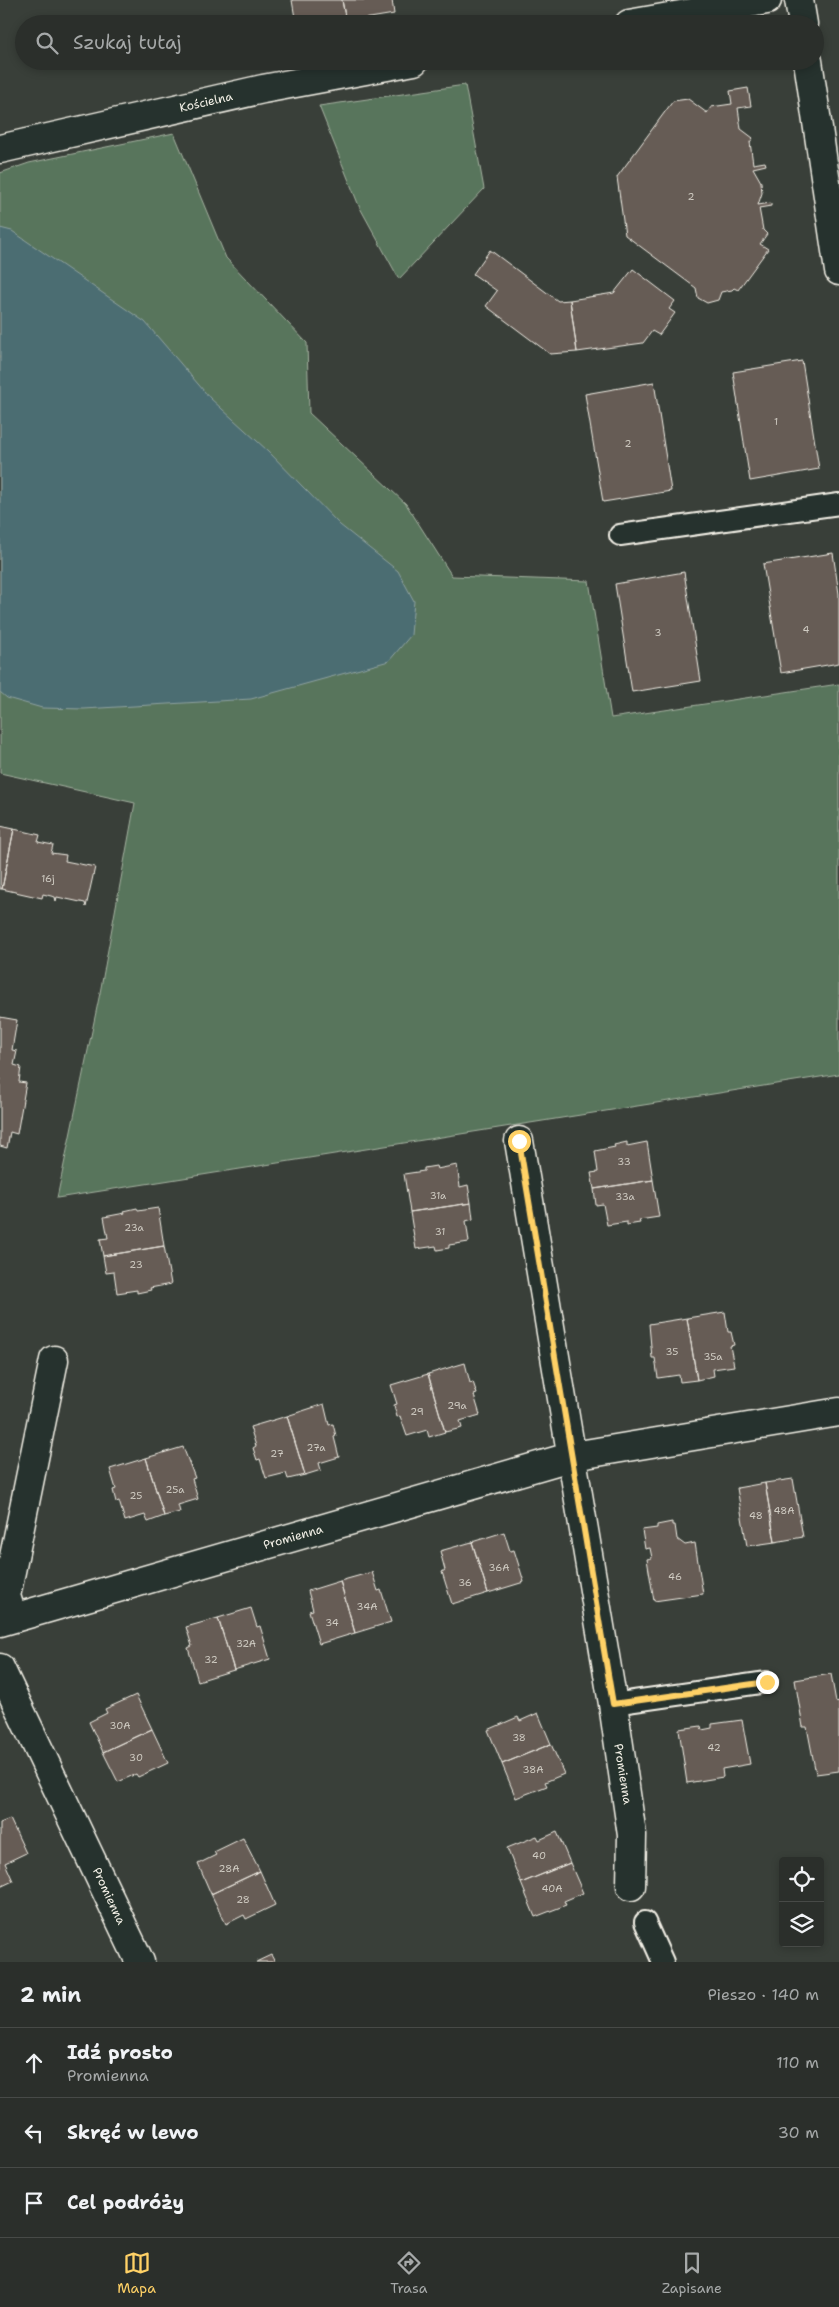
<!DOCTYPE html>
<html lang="pl">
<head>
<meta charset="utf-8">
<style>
	body { margin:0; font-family:"Shantell Sans",sans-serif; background:#333733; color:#f1f3f6 }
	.controls { position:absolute; right:15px; bottom:15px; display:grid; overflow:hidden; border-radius:5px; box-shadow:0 2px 8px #0003 }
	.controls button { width:45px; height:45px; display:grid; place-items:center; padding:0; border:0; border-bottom:1px solid #474a47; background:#2b2f2b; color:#f1f3f6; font:25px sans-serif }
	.stop { position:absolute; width:15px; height:15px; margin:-11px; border:4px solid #ffd166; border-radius:50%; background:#fff }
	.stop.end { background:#ffd166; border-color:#fff; box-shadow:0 1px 5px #0008 }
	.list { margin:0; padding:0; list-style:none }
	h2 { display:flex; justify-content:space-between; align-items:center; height:65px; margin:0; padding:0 20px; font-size:21px }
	h2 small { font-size:16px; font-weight:400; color:#a6a9a9 }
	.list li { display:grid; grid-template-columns:32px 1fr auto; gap:15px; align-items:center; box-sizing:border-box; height:70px; padding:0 20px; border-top:1px solid #474a47 }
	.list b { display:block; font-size:19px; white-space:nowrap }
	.list p { margin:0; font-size:16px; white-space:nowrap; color:#a6a9a9 }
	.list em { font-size:16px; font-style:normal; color:#a6a9a9 }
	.icon { flex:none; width:28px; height:28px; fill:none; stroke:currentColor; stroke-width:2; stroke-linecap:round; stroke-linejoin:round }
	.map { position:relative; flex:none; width:839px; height:1962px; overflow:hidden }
	.search { position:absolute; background:#2b2f2b; box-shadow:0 2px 8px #0003; left:15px; right:15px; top:15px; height:55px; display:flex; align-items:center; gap:12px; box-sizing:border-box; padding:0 18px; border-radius:28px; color:#a6a9a9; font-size:19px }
	.sheet { height:275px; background:#2b2f2b }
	nav { display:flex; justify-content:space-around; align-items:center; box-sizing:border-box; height:70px; border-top:1px solid #474a47; background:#2b2f2b; font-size:14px; color:#a6a9a9 }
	nav a { display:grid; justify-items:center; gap:2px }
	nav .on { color:#ffd166 }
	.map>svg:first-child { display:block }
	.green { fill:#58755c; stroke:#a6b3a2 }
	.water { fill:#4b6d72; stroke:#8fa2a1 }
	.building { fill:#665b55; stroke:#f4f1e8 }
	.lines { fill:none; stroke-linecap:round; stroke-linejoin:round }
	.lane-casing { stroke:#f4f1e8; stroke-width:24 }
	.street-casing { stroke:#f4f1e8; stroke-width:31 }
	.lane { stroke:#26332d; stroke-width:20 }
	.street { stroke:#26332d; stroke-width:28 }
	.route { stroke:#ffd166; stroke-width:6 }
	.labels { text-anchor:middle; stroke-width:4.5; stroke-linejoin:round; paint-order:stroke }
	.number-label { font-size:10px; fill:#d0ccc3 }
	.street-label { font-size:12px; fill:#f4f1e8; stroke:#26332d }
</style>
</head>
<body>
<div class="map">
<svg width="839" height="1962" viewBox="0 0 839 1962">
	<rect width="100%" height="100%" fill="#393f39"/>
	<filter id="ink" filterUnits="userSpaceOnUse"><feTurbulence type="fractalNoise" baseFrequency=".02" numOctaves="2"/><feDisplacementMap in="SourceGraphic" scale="10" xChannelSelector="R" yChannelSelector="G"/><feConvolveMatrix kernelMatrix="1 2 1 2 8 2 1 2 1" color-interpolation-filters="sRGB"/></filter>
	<g filter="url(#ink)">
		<path class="green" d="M465 85 484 189 399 279 359 206 319 106Z
			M174 133 226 258 307 343 309 413 406 504 452 576 589 581 611 718 839 684V1074L57 1198 100 993 135 803 0 773V173L29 163Z"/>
		<path class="water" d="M0 228 12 231 145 322 210 398 268 451 340 525 398 571 414 601 411 635 389 661 251 699 84 709 42 708 7 698 0 692Z"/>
		<path class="building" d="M292 0H342L346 22 296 24Z
			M342 0H392L394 14 346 22Z
			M748 88 751 106 738 108 741 129 753 138 750 142 753 164 765 162 766 165 753 168 761 182 762 193 758 205 771 203V206L759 208 763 230 767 234 760 244 768 249 738 290 734 288 732 290 721 292 718 300 707 303 698 298 696 288 625 235 617 177 673 101 688 99 707 113 711 107 732 104 730 91Z
			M490 250 558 301 570 300 577 352 550 354 486 306 497 291 473 274Z
			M633 269 675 301 669 309 675 313 659 335 652 331 643 343 577 352 570 300 614 293Z
			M802 361 819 469 750 481 733 372Z
			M654 382 671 491 603 502 585 394Z
			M833 553 839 594V663L781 673 763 564Z
			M684 572 701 681 632 692 615 584Z
			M0 826 14 829 2 889H0Z
			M14 829 40 835 38 842 53 845 51 853 66 855 65 861 95 867 86 907 85 903 57 897 56 901 55 897 43 894 42 898 2 889Z
			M0 1017 17 1020 12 1050 17 1051 14 1065 21 1067 19 1082 26 1083 17 1134 10 1132 7 1148 0 1146Z
			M627 1142V1146L647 1142 653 1180 594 1189 591 1173 598 1172 595 1151 615 1147 614 1145Z
			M457 1165 460 1187 468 1185 471 1203 410 1212 404 1174 424 1171V1168L436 1166 437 1169Z
			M653 1180 659 1217 639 1220 640 1223 627 1225V1222L607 1225 603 1204 596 1205 594 1189Z
			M471 1203 473 1219 466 1221 469 1242 449 1245V1248L437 1250 436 1246 416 1249 410 1212Z
			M137 1208 138 1211 158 1208 164 1246 103 1256 100 1239 108 1238 104 1217 125 1213 124 1211Z
			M164 1246 171 1284 150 1288 151 1290 137 1293V1290L117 1293 114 1272 106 1273 103 1256Z
			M725 1312 728 1332H731L734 1345 730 1346 734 1366 713 1369 714 1376 697 1380 687 1318Z
			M687 1318 697 1380 680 1382 679 1375 658 1378 655 1358H652L649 1324Z
			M465 1363 470 1383 473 1382 477 1394 474 1395 480 1415 460 1421 462 1428 445 1432 428 1374Z
			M428 1374 445 1432 429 1437 427 1430 407 1436 400 1416 397 1417 394 1405 397 1404 391 1385Z
			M324 1404 329 1425 333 1424 336 1436 334 1437 339 1457 319 1463 321 1470 305 1475 287 1416Z
			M287 1416 305 1475 288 1479 286 1473 266 1478 260 1459 257 1460 253 1448 256 1446 250 1427Z
			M183 1447 195 1478 192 1479 198 1499 178 1505 180 1512 164 1516 146 1458Z
			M146 1458 164 1516 148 1522 145 1515 125 1521 119 1501 116 1502 113 1490 116 1489 110 1469Z
			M793 1479 803 1537 775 1542 765 1483Z
			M765 1483 775 1542 747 1546 737 1488Z
			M672 1522V1525H675L677 1539 685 1545 695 1543 703 1594 654 1601 647 1559 652 1558 650 1548 645 1549 642 1530 657 1528V1525Z
			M504 1532 510 1551 514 1550 524 1582 488 1593 472 1542Z
			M472 1542 488 1593 452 1604 442 1572 445 1570 440 1551Z
			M372 1572 378 1591 381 1590 391 1622 355 1633 340 1581Z
			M340 1581 355 1633 319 1644 309 1611 313 1610 308 1591Z
			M251 1608 257 1627 260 1626 270 1659 234 1670 218 1618Z
			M218 1618 234 1670 198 1681 188 1648 192 1646 186 1627Z
			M831 1674 836 1702 839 1701V1771L816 1774 807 1727H803L795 1680Z
			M136 1695 152 1729 103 1752 89 1722 107 1713 105 1709Z
			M538 1713 551 1744 502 1764 488 1730 518 1717 520 1721Z
			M742 1720 750 1764 722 1769 723 1777 687 1783 679 1729 701 1726 702 1730 712 1728V1724Z
			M152 1729 168 1763 138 1777 136 1774 118 1782 103 1752Z
			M551 1744 564 1774 545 1782 547 1786 516 1798 502 1764Z
			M10 1819 26 1853 5 1863 13 1881 0 1887V1823Z
			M557 1832 570 1863 521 1883 507 1848 537 1836 539 1840Z
			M243 1838 260 1871 211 1894 198 1864 216 1855 214 1852Z
			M570 1863 583 1893 564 1901 566 1905 535 1917 521 1883Z
			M260 1871 275 1905 246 1919 244 1915 226 1924 211 1894Z
			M271 1955 275 1962H256Z"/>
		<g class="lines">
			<g class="lane-casing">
				<path id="lane" d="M620 535 839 504
					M613 1704 767 1682
					M645 1922 663 1962"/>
			</g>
			<g class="street-casing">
				<path id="street" d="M799 0 803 24
					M629 24 767 0
					M808 61 839 271
					M0 149 263 89 414 61
					M519 1141 613 1704 632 1835 631 1886
					M13 1618 6 1596 54 1360
					M0 1622 573 1456 839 1412
					M0 1668 140 1962"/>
			</g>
			<use href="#lane" class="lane"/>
			<use href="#street" class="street"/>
		</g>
	</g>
	<g class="lines" filter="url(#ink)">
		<path class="route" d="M519 1141 613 1704 767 1682"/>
	</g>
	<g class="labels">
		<g class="number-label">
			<text x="691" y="200">2</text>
			<text x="776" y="425">1</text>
			<text x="628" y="447">2</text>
			<text x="806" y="633">4</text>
			<text x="658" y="636">3</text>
			<text x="48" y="882">16j</text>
			<text x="624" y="1165">33</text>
			<text x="438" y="1199">31a</text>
			<text x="625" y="1200">33a</text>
			<text x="134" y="1231">23a</text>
			<text x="440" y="1235">31</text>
			<text x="136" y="1268">23</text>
			<text x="672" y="1355">35</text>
			<text x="713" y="1360">35a</text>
			<text x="457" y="1409">29a</text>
			<text x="417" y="1415">29</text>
			<text x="316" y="1451">27a</text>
			<text x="277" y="1457">27</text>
			<text x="175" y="1493">25a</text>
			<text x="136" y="1499">25</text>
			<text x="784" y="1514">48A</text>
			<text x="756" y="1519">48</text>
			<text x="499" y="1571">36A</text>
			<text x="675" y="1580">46</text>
			<text x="465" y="1586">36</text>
			<text x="367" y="1610">34A</text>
			<text x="332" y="1626">34</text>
			<text x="246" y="1647">32A</text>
			<text x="211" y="1663">32</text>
			<text x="120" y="1729">30A</text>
			<text x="519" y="1741">38</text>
			<text x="714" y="1751">42</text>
			<text x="136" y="1761">30</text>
			<text x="533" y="1773">38A</text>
			<text x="539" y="1859">40</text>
			<text x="229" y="1872">28A</text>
			<text x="552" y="1892">40A</text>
			<text x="243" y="1903">28</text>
		</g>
		<g class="street-label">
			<text transform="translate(206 102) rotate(-13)" y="4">Kościelna</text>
			<text transform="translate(293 1537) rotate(-16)" y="4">Promienna</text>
			<text transform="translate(623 1774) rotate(81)" y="4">Promienna</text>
			<text transform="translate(109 1896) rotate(65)" y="4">Promienna</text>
		</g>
	</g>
</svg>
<div class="controls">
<button><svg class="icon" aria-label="locate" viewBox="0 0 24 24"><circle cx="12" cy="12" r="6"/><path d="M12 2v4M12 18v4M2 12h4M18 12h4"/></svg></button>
<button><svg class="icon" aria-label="layers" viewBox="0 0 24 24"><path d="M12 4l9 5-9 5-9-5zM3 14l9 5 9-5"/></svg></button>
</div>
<div class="stop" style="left:519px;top:1141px"></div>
<div class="stop end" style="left:767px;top:1682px"></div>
<div class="search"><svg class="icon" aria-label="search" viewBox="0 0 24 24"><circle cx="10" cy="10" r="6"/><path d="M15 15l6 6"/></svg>Szukaj tutaj</div>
</div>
<section class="sheet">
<h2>2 min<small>Pieszo · 140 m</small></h2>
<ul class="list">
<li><svg class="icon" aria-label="ahead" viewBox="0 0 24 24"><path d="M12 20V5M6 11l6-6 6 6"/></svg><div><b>Idź prosto</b><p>Promienna</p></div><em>110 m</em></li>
<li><svg class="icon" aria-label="left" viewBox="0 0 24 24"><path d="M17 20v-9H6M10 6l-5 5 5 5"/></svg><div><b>Skręć w lewo</b></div><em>30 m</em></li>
<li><svg class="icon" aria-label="arrive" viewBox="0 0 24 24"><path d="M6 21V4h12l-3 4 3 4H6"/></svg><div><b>Cel podróży</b></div></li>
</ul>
</section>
<nav>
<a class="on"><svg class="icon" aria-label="map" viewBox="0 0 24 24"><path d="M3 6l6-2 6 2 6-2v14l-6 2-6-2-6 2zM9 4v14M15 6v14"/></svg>Mapa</a>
<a><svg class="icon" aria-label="directions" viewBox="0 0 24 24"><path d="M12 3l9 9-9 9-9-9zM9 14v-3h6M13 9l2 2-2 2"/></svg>Trasa</a>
<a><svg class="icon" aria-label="saved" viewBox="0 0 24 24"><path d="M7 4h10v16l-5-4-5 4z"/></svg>Zapisane</a>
</nav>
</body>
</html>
